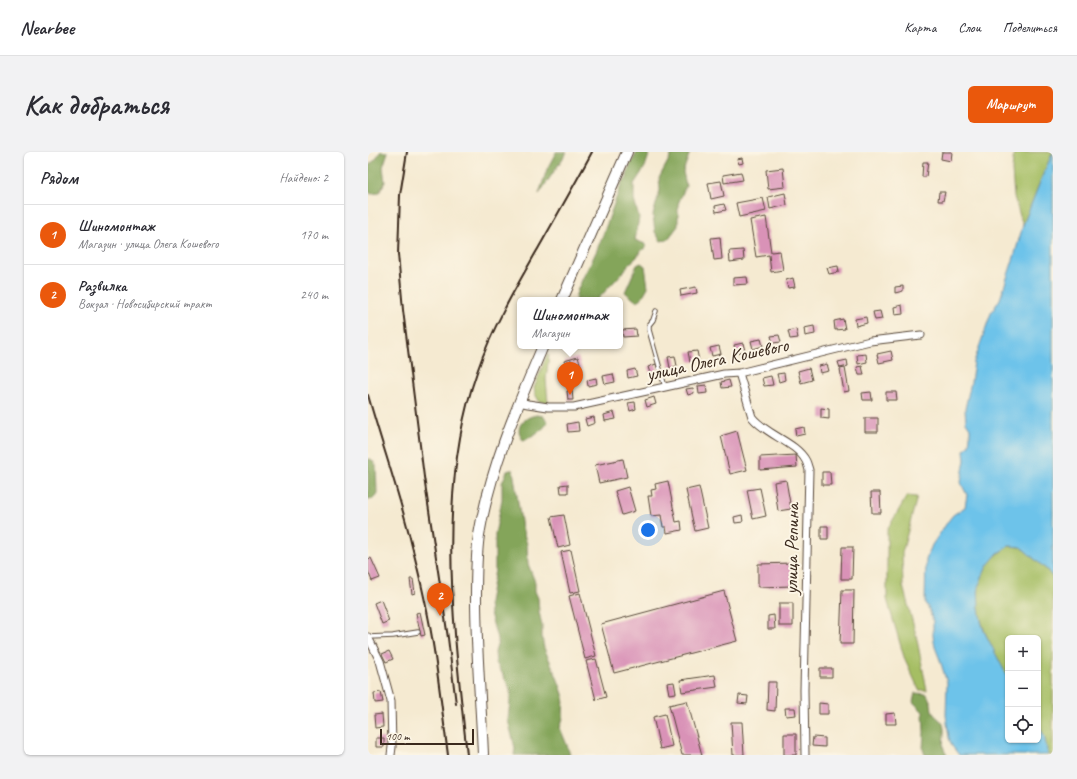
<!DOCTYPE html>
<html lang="ru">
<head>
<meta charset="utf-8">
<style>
	body { margin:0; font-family:Caveat,sans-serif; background:#f2f2f3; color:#2b2b33 }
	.controls { position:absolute; right:12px; bottom:12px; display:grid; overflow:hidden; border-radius:6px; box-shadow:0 1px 3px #0004 }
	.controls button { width:36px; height:36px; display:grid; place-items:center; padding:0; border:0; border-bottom:1px solid #e1e1e2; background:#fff; color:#2b2b33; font:20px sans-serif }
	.scale { position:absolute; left:12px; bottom:10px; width:94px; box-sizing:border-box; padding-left:4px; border:2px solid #3b2a1e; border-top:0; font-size:11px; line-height:14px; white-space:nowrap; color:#3b2a1e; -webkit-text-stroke:3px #fcf5e5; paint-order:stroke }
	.you { position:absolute; left:280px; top:378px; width:14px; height:14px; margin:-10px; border:3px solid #fff; border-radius:50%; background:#1a73e8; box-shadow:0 0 0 6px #1a73e833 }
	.badge { display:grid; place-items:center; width:26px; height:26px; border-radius:50%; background:#ea580c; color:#fff; font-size:13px; font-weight:700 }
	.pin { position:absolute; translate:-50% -33px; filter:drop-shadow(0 1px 2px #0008) }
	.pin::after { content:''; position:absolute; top:21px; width:14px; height:12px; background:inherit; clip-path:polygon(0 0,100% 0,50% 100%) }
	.popup { position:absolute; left:149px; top:145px; width:106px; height:52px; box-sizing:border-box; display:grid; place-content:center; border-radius:6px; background:#fff; filter:drop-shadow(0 1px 3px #0005); font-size:13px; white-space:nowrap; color:#7c7c81 }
	.popup b { font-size:15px; color:#2b2b33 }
	.popup::after { content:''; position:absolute; left:50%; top:100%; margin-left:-8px; border:8px solid transparent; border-top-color:#fff }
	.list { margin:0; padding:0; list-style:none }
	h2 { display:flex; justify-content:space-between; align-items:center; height:52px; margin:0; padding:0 16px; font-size:17px }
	h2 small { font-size:13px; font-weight:400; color:#7c7c81 }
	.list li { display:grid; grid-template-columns:26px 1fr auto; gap:12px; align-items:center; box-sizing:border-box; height:60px; padding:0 16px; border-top:1px solid #e1e1e2 }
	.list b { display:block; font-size:15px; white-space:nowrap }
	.list p { margin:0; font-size:13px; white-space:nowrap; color:#7c7c81 }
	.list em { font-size:13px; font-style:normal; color:#7c7c81 }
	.icon { flex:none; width:22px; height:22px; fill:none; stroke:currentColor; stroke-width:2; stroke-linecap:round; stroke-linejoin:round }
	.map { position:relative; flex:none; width:685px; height:603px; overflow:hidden; border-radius:6px }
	header { display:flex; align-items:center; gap:24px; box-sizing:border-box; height:56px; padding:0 20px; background:#fff; border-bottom:1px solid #e1e1e2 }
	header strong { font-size:19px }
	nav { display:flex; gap:22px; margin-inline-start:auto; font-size:14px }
	.intro { display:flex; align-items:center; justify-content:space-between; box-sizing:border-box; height:96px; padding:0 24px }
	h1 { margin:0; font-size:28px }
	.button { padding:10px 18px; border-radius:6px; background:#ea580c; color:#fff; font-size:14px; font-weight:700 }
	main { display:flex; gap:24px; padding:0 24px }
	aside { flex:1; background:#fff; border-radius:6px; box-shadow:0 1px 3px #0004 }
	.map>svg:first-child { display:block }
	.green { fill:#a5be64; stroke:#707441 }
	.forest { fill:#84a55a; stroke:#60683c }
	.water { fill:#6dc3ea; stroke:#547684 }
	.building { fill:#d992b7 }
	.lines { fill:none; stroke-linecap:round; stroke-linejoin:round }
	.lane-casing { stroke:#574739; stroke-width:5.5 }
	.street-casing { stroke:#574739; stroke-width:9 }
	.secondary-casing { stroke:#574739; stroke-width:12 }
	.lane { stroke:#fff; stroke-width:3.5 }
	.street { stroke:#fff; stroke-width:7 }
	.secondary { stroke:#fff; stroke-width:10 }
	.rail { stroke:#3b2a1e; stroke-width:2 }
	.labels { text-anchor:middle; stroke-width:4; stroke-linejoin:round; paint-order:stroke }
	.street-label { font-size:20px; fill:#3b2a1e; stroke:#fcf5e5 }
</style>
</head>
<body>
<header>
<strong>Nearbee</strong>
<nav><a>Карта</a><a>Слои</a><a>Поделиться</a></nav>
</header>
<div class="intro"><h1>Как добраться</h1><a class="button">Маршрут</a></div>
<main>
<aside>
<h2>Рядом<small>Найдено: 2</small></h2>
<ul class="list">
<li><span class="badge">1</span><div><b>Шиномонтаж</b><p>Магазин · улица Олега Кошевого</p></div><em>170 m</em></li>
<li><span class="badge">2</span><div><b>Развилка</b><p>Вокзал · Новосибирский тракт</p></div><em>240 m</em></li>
</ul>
</aside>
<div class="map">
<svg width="685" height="603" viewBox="0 0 685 603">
	<rect width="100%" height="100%" fill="#fcf5e5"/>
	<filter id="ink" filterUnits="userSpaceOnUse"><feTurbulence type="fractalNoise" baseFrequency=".025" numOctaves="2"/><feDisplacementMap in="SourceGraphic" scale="8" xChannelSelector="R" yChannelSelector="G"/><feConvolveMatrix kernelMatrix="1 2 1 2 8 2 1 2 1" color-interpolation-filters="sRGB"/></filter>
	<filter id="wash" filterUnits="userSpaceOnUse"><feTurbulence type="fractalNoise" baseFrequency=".012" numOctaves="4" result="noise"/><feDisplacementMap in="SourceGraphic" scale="16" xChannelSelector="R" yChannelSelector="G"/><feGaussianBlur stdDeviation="0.9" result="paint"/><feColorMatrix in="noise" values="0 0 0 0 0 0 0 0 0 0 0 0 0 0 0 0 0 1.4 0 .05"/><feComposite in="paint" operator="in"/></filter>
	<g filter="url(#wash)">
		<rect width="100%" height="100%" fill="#f5ead1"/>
		<path class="green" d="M646 0H685L676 20 655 73 646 45 644 18Z
			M179 203H181L178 227 180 251 171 249 167 242 166 236Z
			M539 344 549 345 534 401 535 434 548 483 559 538H551L536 505 519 447V378Z
			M641 394 653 395 679 418 685 426V603H680L676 583 670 573V486H640V526C622 492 596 453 619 414 624 406 633 399 641 394Z"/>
		<path class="forest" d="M12 0H20L15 15 17 30 11 41 3 42 0 39V14L8 7Z
			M188 0H199L171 42 179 17Z
			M269 0H282L277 15 266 32V48L271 66 267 88 277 92 278 95 273 99 269 105 261 112 256 119 229 148H207C209 133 222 114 228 100 238 77 245 53 254 30L259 26 260 18Z
			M305 0H322L315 20 318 33 310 52V74L300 87 293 89 287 80 285 63 292 38 291 26Z
			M273 111 277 114 280 135 273 147 268 149 257 140 269 113Z
			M169 263 175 264 180 270C174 278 175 277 167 282 161 285 162 287 155 288 145 275 156 265 169 263Z
			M0 307H3L8 313 9 341 5 347H0Z
			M142 318H145L154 376 159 392 160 412 167 430V439L170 446 171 460 174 473V485L176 496 189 525 196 545 195 566 192 576 199 593 202 603H146L147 596 140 568 143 539 134 521 128 511 127 500 130 490 122 461 121 450 127 418V382L134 348V331L139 319Z
			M547 541 559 542C560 545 562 548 563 551 564 554 563 558 565 561 567 565 573 567 575 572 579 583 571 593 579 603H557L555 597 556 580 555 560 545 550Z"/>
		<path class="water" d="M685 0V426L679 418 653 395 641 394 630 401 619 414 610 435 611 456 613 469 616 479 640 526V588H670V573L676 583 680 603H591L584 594 581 586 578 563 579 531 572 508 567 495 565 484V470L561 457 557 451 558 408 564 393 581 368 585 363 597 355 599 343 594 333 593 330 597 308 596 298 601 293 602 284V276L598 270 597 257 603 230 606 210 623 161 632 147 646 105 655 73 676 20Z"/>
		<g id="blocks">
			<path class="building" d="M574 0H584L583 9 573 7Z
				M374 6 375 11 371 12 369 7Z
				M555 10H560L558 25H554Z
				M415 16 417 35 400 37 398 18Z
				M373 20 375 28 356 31 355 23Z
				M353 29 356 44 343 47 340 31Z
				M571 40H577L575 49H570Z
				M417 41 419 53 402 57 400 45Z
				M395 46 398 59 371 65 368 51Z
				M356 52 358 58 348 60 347 54Z
				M398 65 403 100 412 99 415 118 403 120 401 103 388 105 382 68Z
				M352 85 354 107 346 108 343 86Z
				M375 98 376 108 362 110 361 99Z
				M470 114 471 120 461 122 459 116Z
				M379 125 380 132 365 133V126Z
				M425 126 427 135 420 136 418 128Z
				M535 134V139L527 141V135Z
				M328 135 329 141 313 144 312 138Z
				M534 153 535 162 527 163 526 155Z
				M512 159 514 167 507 168 505 160Z
				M498 165 499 171 488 174 487 167Z
				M475 167 477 177 467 178 466 169Z
				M446 174 447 182 437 184 436 176Z
				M268 177 269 184 255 185 254 178Z
				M428 177 430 186 422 187 420 179Z
				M411 183 413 190 405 191 403 184Z
				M393 187 395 194 385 197 383 189Z
				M375 191 377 199 368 201 366 193Z
				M351 194 353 202 344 204 342 196Z
				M329 199 331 209 322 210 320 200Z
				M523 199 525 208 511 211 509 202Z
				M498 202 499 210 490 212 489 203Z
				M307 204 309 214 302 216 300 205Z
				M210 205 214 218 200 222 196 209Z
				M479 208 480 214 472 216 470 210Z
				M288 212 290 219 282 221 280 215Z
				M459 212 461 219 452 221 451 214Z
				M494 214 496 223H491L489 215Z
				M441 216 444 228 433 231 430 219Z
				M477 216 481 239 476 240 472 217Z
				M267 217 269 224 260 226 259 219Z
				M416 221 417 228 411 230 409 222Z
				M245 222 247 230 237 232 235 224Z
				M403 224 405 233 396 234 394 226Z
				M228 226 229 232 220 234 219 228Z
				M361 228 363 235 354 236 353 230Z
				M338 233 339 241 331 242 330 234Z
				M325 236 326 241 320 243 318 237Z
				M204 238 205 248H200L199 239Z
				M503 240 504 248H495L494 241Z
				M518 240H528L529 248H518Z
				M286 245 288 252 279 255 277 248Z
				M267 250 268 257 262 259 260 251Z
				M453 256 461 257V267L453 266Z
				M246 260 248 267 237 269 236 263Z
				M226 265 227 271 219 274 217 267Z
				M497 266H510V280H497Z
				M210 270 211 279 200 280 199 272Z
				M436 275 437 282 428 284 427 277Z
				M369 279 379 318 362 322 353 284Z
				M428 303 429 315 392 318V305Z
				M255 307 259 325 231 331 227 313Z
				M454 320H462L463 333H454Z
				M418 328 423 357 410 359 406 330Z
				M300 329 308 370 313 369 314 378 299 381 298 375H295L293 363 283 364 280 344H284L283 338 288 337 287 332Z
				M200 332V341H193L192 333Z
				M260 335 267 359 254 363 247 339Z
				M331 335 340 376 327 379 318 338Z
				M392 336 398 364 385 367 379 338Z
				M503 340H512L513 361H504Z
				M196 363 202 393 190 396 183 365Z
				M374 363 375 370 367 371 366 365Z
				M453 374H460V387H453Z
				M474 395H485L484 427H473Z
				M203 398 212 439 202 441 193 400Z
				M3 406 12 426 4 429 0 419V407Z
				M425 411V434L390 435V412Z
				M42 427H45L47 441 44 442Z
				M474 438H486L485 492H472Z
				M356 439 369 489 246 521 233 472Z
				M212 441 228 504 217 507 201 444Z
				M13 448 21 469 14 472 6 451Z
				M411 451H425V474H411Z
				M52 460 57 483 53 484 48 461Z
				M406 463 407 477H400V464Z
				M21 499 25 507 18 510 14 502Z
				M228 507 238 545 228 548 218 509Z
				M452 516H464V525H452Z
				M347 523 349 535 314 540 312 528Z
				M306 530 308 541 301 542 299 531Z
				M400 530H408L407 559 399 558Z
				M13 540 15 550 7 551 6 541Z
				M371 543 380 544 379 552 370 551Z
				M319 549 334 603H314L301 553Z
				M451 551 460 552V562H451Z
				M417 556H427L428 563 418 564Z
				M527 561 528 572H518V562Z
				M14 562 15 575 7 576 6 563Z
				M297 562 304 594 292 597 285 565Z
				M363 570H374L376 603H365Z
				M416 582H428V603H416Z
				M445 585 457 586V595L444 594Z
				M8 586H16V595H8Z"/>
		</g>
	</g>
	<g filter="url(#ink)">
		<use href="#blocks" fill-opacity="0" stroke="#574739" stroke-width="1"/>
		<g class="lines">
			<g class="lane-casing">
				<path id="lane" d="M288 159 285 168 281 173V178L297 235
					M1 485 25 484 50 480"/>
			</g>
			<g class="street-casing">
				<path id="street" d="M371 221 384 265C398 283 428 290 438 309 439 311 440 315 441 318L436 538 437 603
					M151 250 160 252 180 255H206L356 222 371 221 502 189 553 183
					M0 485 12 509 23 549 24 595 23 603"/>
			</g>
			<g class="secondary-casing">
				<path id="secondary" d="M194 148 259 0
					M115 603C113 551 108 498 108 446 108 425 108 404 111 383 122 317 149 255 175 194"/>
			</g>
			<use href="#lane" class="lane"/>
			<use href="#street" class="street"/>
			<use href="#secondary" class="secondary"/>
			<path class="rail" d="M39 0 32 43 30 102 35 158 56 325 80 486 88 552
				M0 243C14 293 32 343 44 394 52 426 60 459 65 492 71 529 75 566 80 603
				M99 603C86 480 67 339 109 220 124 176 148 135 171 95 189 63 207 32 224 0"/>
		</g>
	</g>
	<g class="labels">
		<g class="street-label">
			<text transform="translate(349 207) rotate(-12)" y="7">улица Олега Кошевого</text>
			<text transform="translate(423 397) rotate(-89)" y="7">улица Репина</text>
		</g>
	</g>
</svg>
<div class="controls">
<button>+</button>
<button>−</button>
<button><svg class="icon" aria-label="locate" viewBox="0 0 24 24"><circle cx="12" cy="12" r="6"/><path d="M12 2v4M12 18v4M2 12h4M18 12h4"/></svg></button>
</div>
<div class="scale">100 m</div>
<div class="you"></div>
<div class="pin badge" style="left:202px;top:243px">1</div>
<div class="popup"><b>Шиномонтаж</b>Магазин</div>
<div class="pin badge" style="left:72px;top:464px">2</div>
</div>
</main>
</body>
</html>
